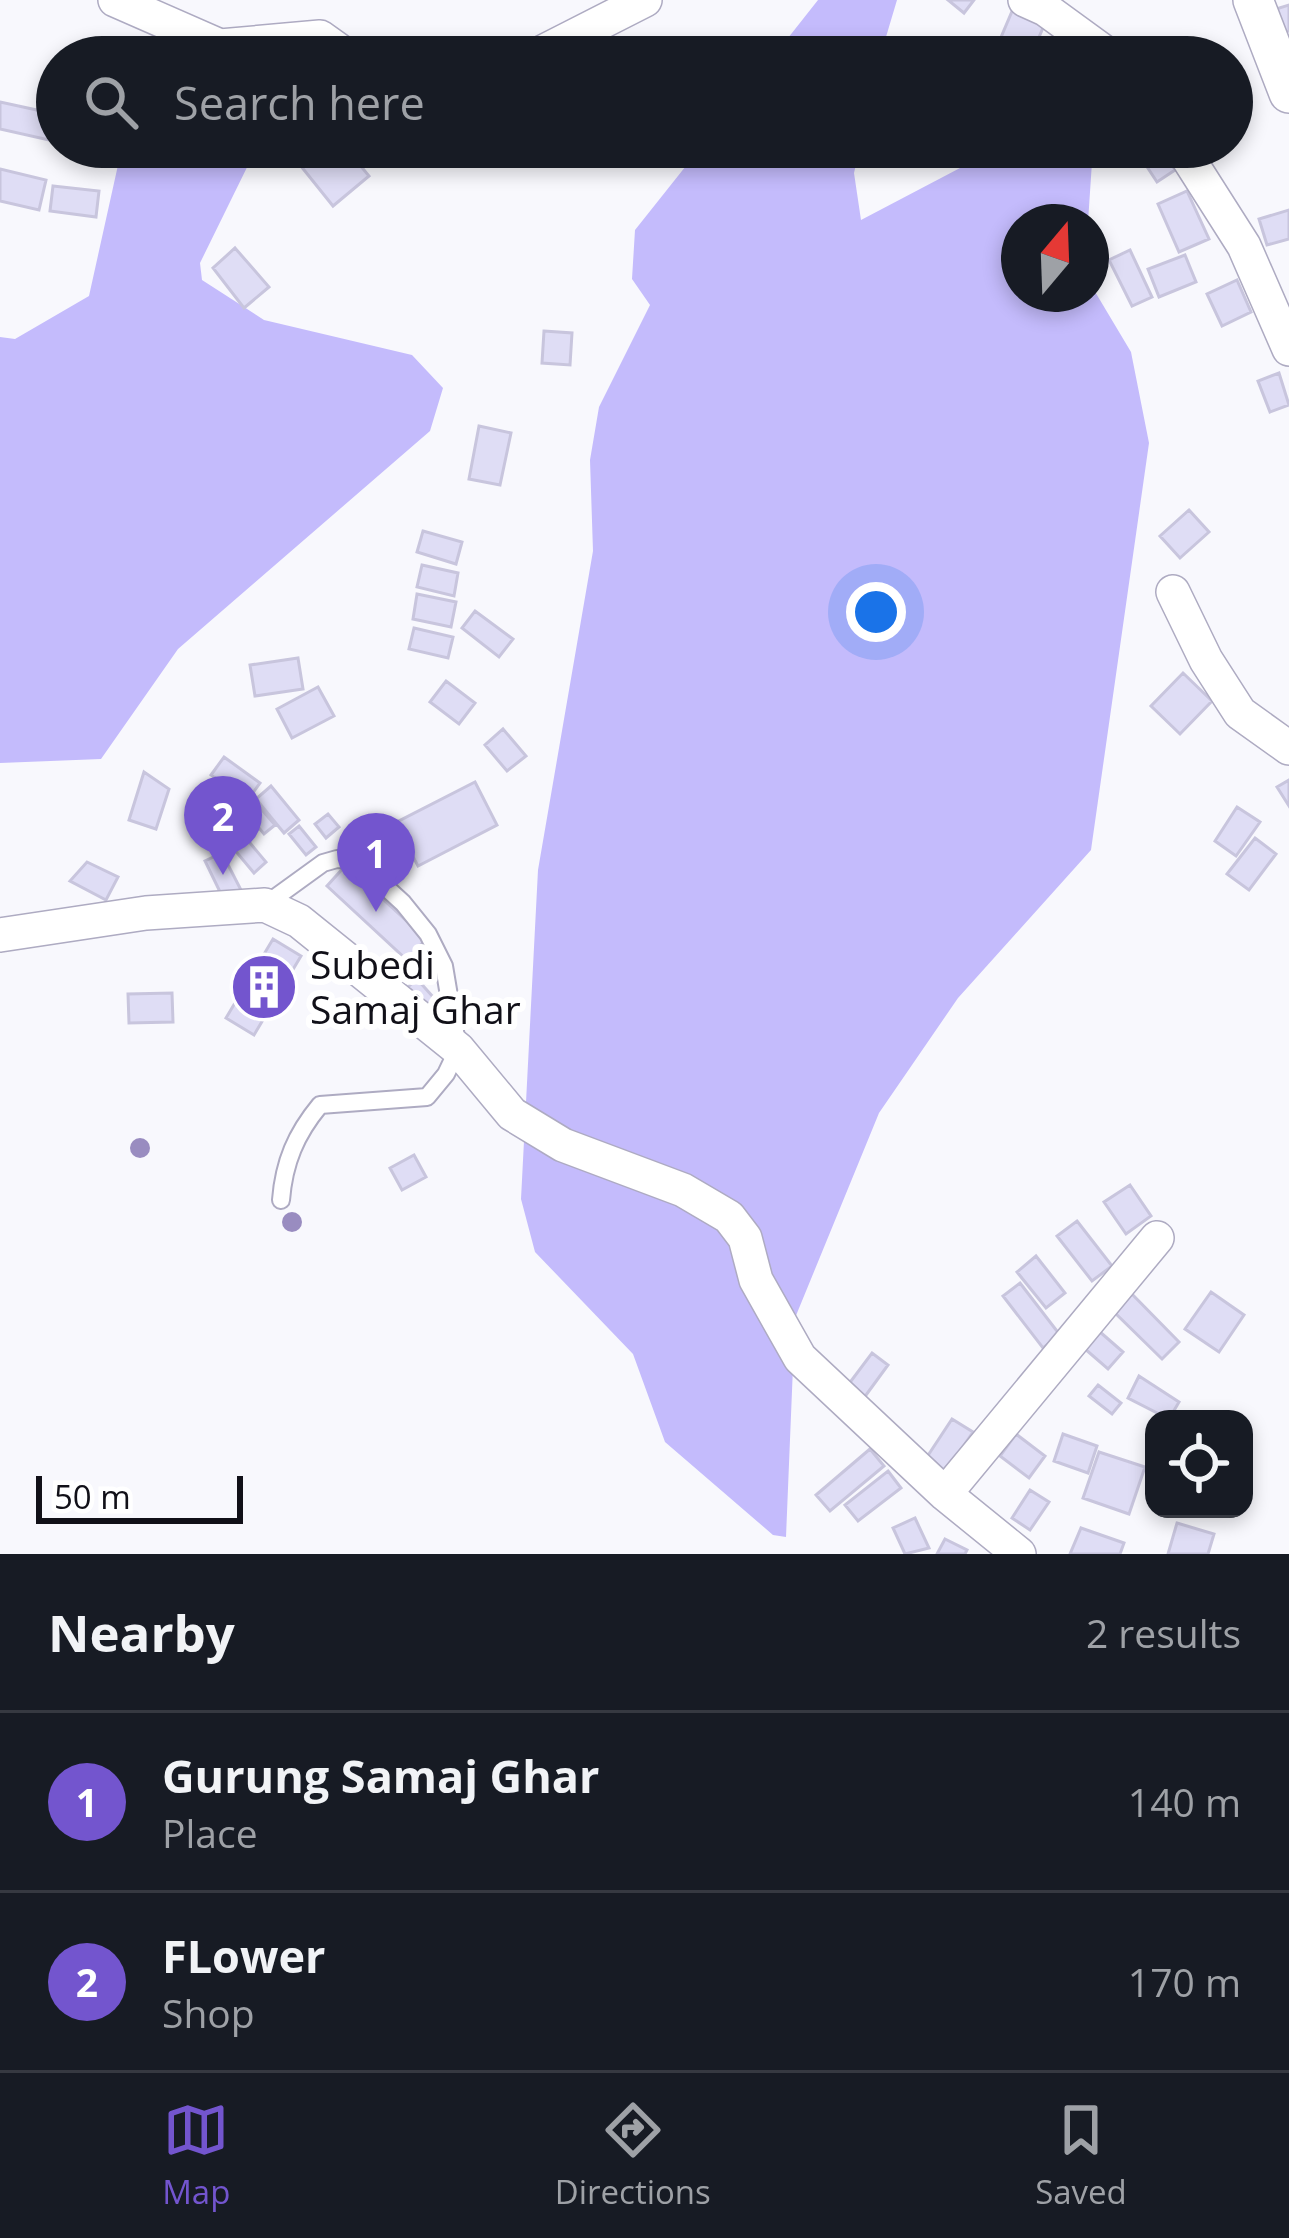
<!DOCTYPE html>
<html lang="en">
<head>
<meta charset="utf-8">
<style>
	body { margin:0; font-family:"Open Sans",sans-serif; background:#20242c; color:#f1f3f6 }
	.controls { position:absolute; right:36px; bottom:36px; display:grid; overflow:hidden; border-radius:24px; box-shadow:0 6px 18px #0003 }
	.controls button { width:108px; height:108px; display:grid; place-items:center; padding:0; border:0; border-bottom:3px solid #363941; background:#171b24; color:#f1f3f6; font:60px sans-serif }
	.compass { position:absolute; left:1001px; top:204px; width:108px; height:108px; border-radius:50%; background:#171b24; box-shadow:0 6px 18px #0003; rotate:19deg }
	.scale { position:absolute; left:36px; bottom:30px; width:207px; box-sizing:border-box; padding-left:12px; border:6px solid #111018; border-top:0; font-size:33px; line-height:42px; white-space:nowrap; color:#111018; -webkit-text-stroke:9px #fff; paint-order:stroke }
	.you { position:absolute; left:876px; top:612px; width:42px; height:42px; margin:-30px; border:9px solid #fff; border-radius:50%; background:#1a73e8; box-shadow:0 0 0 18px #1a73e833 }
	.badge { display:grid; place-items:center; width:78px; height:78px; border-radius:50%; background:#7355ce; color:#fff; font-size:39px; font-weight:700 }
	.pin { position:absolute; translate:-50% -99px; filter:drop-shadow(0 3px 6px #0008) }
	.pin::after { content:''; position:absolute; top:63px; width:42px; height:36px; background:inherit; clip-path:polygon(0 0,100% 0,50% 100%) }
	.list { margin:0; padding:0; list-style:none }
	h2 { display:flex; justify-content:space-between; align-items:center; height:156px; margin:0; padding:0 48px; font-size:51px }
	h2 small { font-size:39px; font-weight:400; color:#9ea1a6 }
	.list li { display:grid; grid-template-columns:78px 1fr auto; gap:36px; align-items:center; box-sizing:border-box; height:180px; padding:0 48px; border-top:3px solid #363941 }
	.list b { display:block; font-size:45px; white-space:nowrap }
	.list p { margin:0; font-size:39px; white-space:nowrap; color:#9ea1a6 }
	.list em { font-size:39px; font-style:normal; color:#9ea1a6 }
	.icon { flex:none; width:66px; height:66px; fill:none; stroke:currentColor; stroke-width:2; stroke-linecap:round; stroke-linejoin:round }
	.map { position:relative; flex:none; width:1289px; height:1554px; overflow:hidden }
	.search { position:absolute; background:#171b24; box-shadow:0 6px 18px #0003; left:36px; right:36px; top:36px; height:132px; display:flex; align-items:center; gap:30px; box-sizing:border-box; padding:0 42px; border-radius:66px; color:#9ea1a6; font-size:45px }
	.sheet { height:516px; background:#171b24 }
	nav { display:flex; justify-content:space-around; align-items:center; box-sizing:border-box; height:168px; border-top:3px solid #363941; background:#171b24; font-size:33px; color:#9ea1a6 }
	nav a { display:grid; justify-items:center; gap:6px }
	nav .on { color:#7355ce }
	.map>svg:first-child { display:block }
	.forest { fill:#c4bbfc }
	.building { fill:#dfddf5; stroke:#c8c5dd; stroke-width:3 }
	.lines { fill:none; stroke-linecap:round; stroke-linejoin:round }
	.service-casing { stroke:#aeabc2; stroke-width:20 }
	.minor-casing { stroke:#aeabc2; stroke-width:36 }
	.tertiary-casing { stroke:#aeabc2; stroke-width:42 }
	.service { stroke:#fff; stroke-width:16 }
	.minor { stroke:#fff; stroke-width:33 }
	.tertiary { stroke:#fff; stroke-width:39 }
	.tree { fill:#998cc0 }
	.labels { text-anchor:middle; stroke-width:12; stroke-linejoin:round; paint-order:stroke }
	.poi-label { font-size:39px; fill:#111018; stroke:#fff; text-anchor:start }
</style>
</head>
<body>
<div class="map">
<svg width="1289" height="1554" viewBox="0 0 1289 1554">
	<rect width="100%" height="100%" fill="#f8f8fd"/>
	<path class="forest" d="M818 0H897L880 57H773Z
		M122 147H257L200 263 202 280 264 320 412 355 443 388 430 431 178 649 101 759 0 763V337L15 339 89 296Z
		M701 147H860L854 173 861 220 1000 147H1093L1088 222H1019V294H1091V285L1131 352 1149 443 1091 850 958 998 879 1113 795 1318 786 1537 773 1535 665 1442 633 1354 535 1252 521 1199 538 870 593 551 590 460 599 407 650 305 632 279 635 230Z"/>
	<path class="building" d="M948 0H974L964 13Z
		M1289 5V31L1283 33 1276 9Z
		M1013 9 1045 23 1031 56 999 42Z
		M0 102 55 114 49 140 0 129Z
		M322 147H345L369 176 333 206 300 165Z
		M1134 147H1160L1175 170 1157 182Z
		M0 169 46 180 39 210 0 201Z
		M53 186 99 191 96 217 50 211Z
		M1187 191 1209 239 1179 252 1158 204Z
		M1289 210V239L1267 245 1259 219Z
		M235 248 269 287 244 308 213 268Z
		M1130 250 1152 297 1132 306 1109 260Z
		M1185 255 1196 282 1159 297 1148 269Z
		M1237 280 1251 312 1222 326 1207 294Z
		M544 331 572 333 570 365 542 363Z
		M1279 373 1289 405 1270 412 1258 381Z
		M479 426 511 433 500 485 469 479Z
		M1189 510 1209 532 1180 558 1160 536Z
		M423 531 462 542 456 564 417 552Z
		M422 565 458 573 454 596 417 587Z
		M417 594 456 602 451 627 413 619Z
		M475 611 513 639 499 657 462 628Z
		M414 628 453 637 448 658 409 649Z
		M298 658 303 689 255 696 250 665Z
		M1183 673 1212 701 1180 734 1151 706Z
		M446 681 475 703 459 724 430 702Z
		M318 687 334 716 292 738 277 709Z
		M503 729 526 756 507 771 485 745Z
		M224 757 260 783 247 801 211 775Z
		M144 772 169 789 156 829 129 820Z
		M1289 780V806L1277 787Z
		M475 782 497 825 418 866 395 823Z
		M271 786 299 820 284 833 256 799Z
		M256 803 275 825 264 834 246 812Z
		M1237 807 1260 822 1236 856 1215 841Z
		M328 814 339 827 326 838 315 824Z
		M299 826 316 847 306 855 289 834Z
		M245 837 266 862 254 873 233 848Z
		M1255 838 1276 854 1249 890 1227 874Z
		M222 853 241 890 223 898 205 861Z
		M87 862 118 877 106 900 70 881Z
		M346 865 426 939 407 960 327 886Z
		M273 939 301 956 254 1035 226 1018Z
		M417 979 442 1007 434 1015 408 987Z
		M172 993 173 1022 129 1023 128 994Z
		M414 1155 426 1177 402 1190 390 1168Z
		M1130 1185 1151 1216 1126 1234 1104 1202Z
		M1077 1221 1112 1266 1092 1281 1057 1236Z
		M1036 1256 1065 1293 1046 1308 1017 1272Z
		M1020 1283 1060 1335 1043 1348 1003 1296Z
		M1128 1290 1179 1342 1162 1359 1110 1308Z
		M1211 1292 1244 1315 1219 1352 1185 1329Z
		M1092 1325 1123 1352 1108 1369 1077 1342Z
		M872 1353 888 1365 858 1406 842 1393Z
		M1139 1376 1179 1402 1169 1419 1128 1398Z
		M1098 1385 1121 1403 1112 1414 1089 1396Z
		M952 1419 973 1432 941 1479 921 1466Z
		M1016 1434 1045 1456 1029 1478 1000 1456Z
		M1063 1434 1097 1446 1088 1473 1054 1461Z
		M870 1449 884 1466 830 1511 816 1495Z
		M1099 1452 1145 1467 1129 1514 1083 1498Z
		M888 1471 901 1488 858 1521 845 1505Z
		M1030 1490 1049 1502 1030 1530 1012 1518Z
		M915 1518 929 1548 905 1554 893 1528Z
		M1177 1523 1214 1534 1208 1554H1168Z
		M1081 1528 1124 1543 1120 1554H1070Z
		M945 1539 967 1550 965 1554H937Z"/>
	<g class="lines">
		<g class="service-casing">
			<path id="service" d="M265 905 323 863 337 859 356 860 403 903 428 934 444 966 458 1049 446 1074 427 1097 320 1105C296 1134 284 1162 281 1200"/>
		</g>
		<g class="minor-casing">
			<path id="minor" d="M115 0 220 46 320 37 348 57
				M1025 0 1045 9 1111 57
				M533 57 645 0
				M1181 147 1244 246 1289 349
				M1173 592 1206 660 1240 713 1289 748
				M0 935 146 913 265 905 299 921 458 1049 512 1114 563 1145 683 1190 729 1217 745 1238 756 1280 800 1358 945 1494 1019 1554
				M945 1494 1157 1238"/>
		</g>
		<g class="tertiary-casing">
			<path id="tertiary" d="M1253 0 1289 93"/>
		</g>
		<use href="#service" class="service"/>
		<use href="#minor" class="minor"/>
		<use href="#tertiary" class="tertiary"/>
	</g>
	<g class="tree">
		<circle cx="140" cy="1148" r="10"/>
		<circle cx="292" cy="1222" r="10"/>
	</g>
	<defs>
		<g id="building-disc" transform="scale(3.45)"><circle r="9.5" fill="#7355ce" stroke="#fff"/><path d="M-4-6H4V6H1V3H-1V6H-4ZM-2.5-4.3h1.7v1.8h-1.7ZM.8-4.3h1.7v1.8H.8ZM-2.5-1h1.7V.8h-1.7ZM.8-1h1.7V.8H.8Z" fill="#fff"/></g>
	</defs>
	<g fill-rule="evenodd">
		<use href="#building-disc" x="264" y="987"/>
	</g>
	<g class="labels">
		<g class="poi-label">
			<text x="310" y="979">Subedi<tspan x="310" dy="45">Samaj Ghar</tspan></text>
		</g>
	</g>
</svg>
<div class="controls">
<button><svg class="icon" aria-label="locate" viewBox="0 0 24 24"><circle cx="12" cy="12" r="6"/><path d="M12 2v4M12 18v4M2 12h4M18 12h4"/></svg></button>
</div>
<svg class="compass" viewBox="-18 -18 36 36"><path d="M0-13l5 13h-10z" fill="#e53935"/><path d="M0 13l5-13h-10z" fill="#9ea1a6"/></svg>
<div class="scale">50 m</div>
<div class="you"></div>
<div class="pin badge" style="left:376px;top:912px">1</div>
<div class="pin badge" style="left:223px;top:875px">2</div>
<div class="search"><svg class="icon" aria-label="search" viewBox="0 0 24 24"><circle cx="10" cy="10" r="6"/><path d="M15 15l6 6"/></svg>Search here</div>
</div>
<section class="sheet">
<h2>Nearby<small>2 results</small></h2>
<ul class="list">
<li><span class="badge">1</span><div><b>Gurung Samaj Ghar</b><p>Place</p></div><em>140 m</em></li>
<li><span class="badge">2</span><div><b>FLower</b><p>Shop</p></div><em>170 m</em></li>
</ul>
</section>
<nav>
<a class="on"><svg class="icon" aria-label="map" viewBox="0 0 24 24"><path d="M3 6l6-2 6 2 6-2v14l-6 2-6-2-6 2zM9 4v14M15 6v14"/></svg>Map</a>
<a><svg class="icon" aria-label="directions" viewBox="0 0 24 24"><path d="M12 3l9 9-9 9-9-9zM9 14v-3h6M13 9l2 2-2 2"/></svg>Directions</a>
<a><svg class="icon" aria-label="saved" viewBox="0 0 24 24"><path d="M7 4h10v16l-5-4-5 4z"/></svg>Saved</a>
</nav>
</body>
</html>
